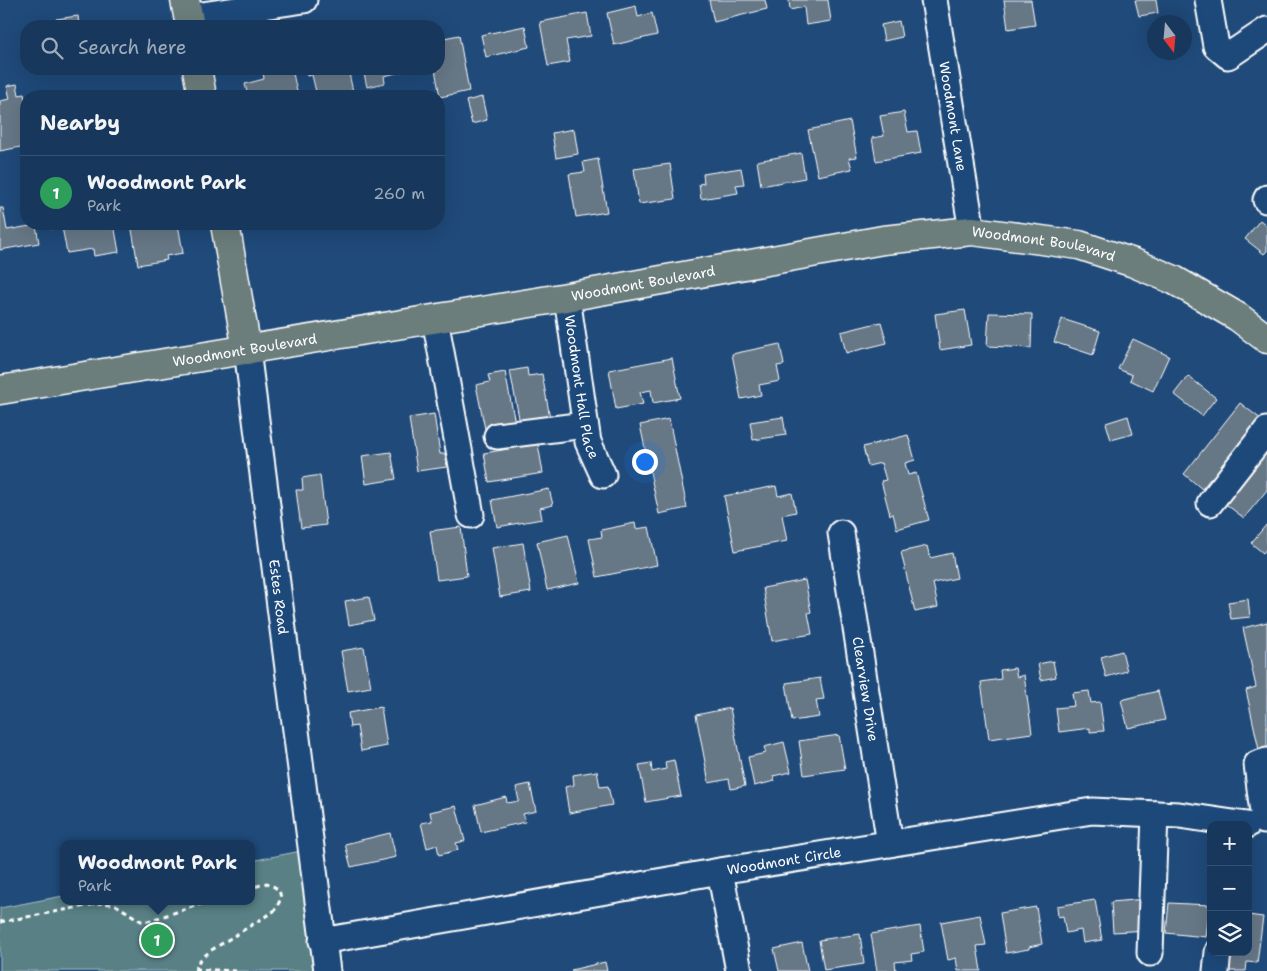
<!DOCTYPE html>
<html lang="en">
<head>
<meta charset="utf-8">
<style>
	body { margin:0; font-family:"Shantell Sans",sans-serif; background:#203f62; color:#f1f3f6 }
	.controls { position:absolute; right:15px; bottom:15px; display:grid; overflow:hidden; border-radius:10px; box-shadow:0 5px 20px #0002 }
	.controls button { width:45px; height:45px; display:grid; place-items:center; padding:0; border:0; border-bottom:1px solid #365272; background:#17385c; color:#f1f3f6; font:25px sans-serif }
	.compass { position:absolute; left:1147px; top:15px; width:45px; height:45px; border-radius:50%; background:#17385c; box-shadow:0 5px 20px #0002; rotate:164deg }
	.you { position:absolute; left:644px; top:461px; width:18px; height:18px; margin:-12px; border:4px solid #fff; border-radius:50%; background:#1a73e8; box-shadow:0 0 0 8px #1a73e833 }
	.badge { display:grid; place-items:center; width:32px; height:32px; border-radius:50%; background:#ffd166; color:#fff; font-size:16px; font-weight:700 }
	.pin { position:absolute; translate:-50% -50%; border:2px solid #fff; box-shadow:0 1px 5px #0006 }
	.popup { position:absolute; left:60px; top:840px; width:195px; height:65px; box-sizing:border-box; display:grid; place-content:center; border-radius:10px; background:#17385c; filter:drop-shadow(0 1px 4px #0005); font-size:16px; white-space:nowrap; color:#9eacbb }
	.popup b { font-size:19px; color:#f1f3f6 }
	.popup::after { content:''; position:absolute; left:50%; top:100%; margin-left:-10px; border:10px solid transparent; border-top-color:#17385c }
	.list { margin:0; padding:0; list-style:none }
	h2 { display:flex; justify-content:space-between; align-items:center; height:65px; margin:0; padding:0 20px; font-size:21px }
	h2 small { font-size:16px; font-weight:400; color:#9eacbb }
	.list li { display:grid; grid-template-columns:32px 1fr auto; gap:15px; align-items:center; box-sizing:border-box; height:75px; padding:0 20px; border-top:1px solid #365272 }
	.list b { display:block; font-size:19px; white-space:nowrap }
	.list p { margin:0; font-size:16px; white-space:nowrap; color:#9eacbb }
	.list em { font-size:16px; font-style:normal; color:#9eacbb }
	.icon { flex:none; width:28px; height:28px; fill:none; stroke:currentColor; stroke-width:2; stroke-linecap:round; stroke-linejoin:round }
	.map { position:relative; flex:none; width:1267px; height:971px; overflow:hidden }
	.search { position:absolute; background:#17385c; box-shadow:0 5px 20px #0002; left:20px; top:20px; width:425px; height:55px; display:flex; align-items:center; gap:12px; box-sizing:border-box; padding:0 18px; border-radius:20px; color:#9eacbb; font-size:19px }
	.panel { position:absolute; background:#17385c; box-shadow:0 5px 20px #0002; left:20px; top:90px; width:425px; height:140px; border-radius:20px }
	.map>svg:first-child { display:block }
	.green { fill:#598085; stroke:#acc0c2 }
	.building { fill:#667786; stroke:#fff }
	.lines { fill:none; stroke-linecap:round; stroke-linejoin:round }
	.minor-casing { stroke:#fff; stroke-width:29 }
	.major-casing { stroke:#fff; stroke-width:31 }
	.path { stroke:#fff; stroke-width:3; stroke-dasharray:5 4; stroke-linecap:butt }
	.minor { stroke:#1f4a7a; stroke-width:25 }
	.major { stroke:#6c7e7c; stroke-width:28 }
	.labels { text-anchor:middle; stroke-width:5; stroke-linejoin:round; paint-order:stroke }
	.street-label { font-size:14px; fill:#fff; stroke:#1f4a7a }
</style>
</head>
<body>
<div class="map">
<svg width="1267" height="971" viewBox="0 0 1267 971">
	<rect width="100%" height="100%" fill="#1f4a7a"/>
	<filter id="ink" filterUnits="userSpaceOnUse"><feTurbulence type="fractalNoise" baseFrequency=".02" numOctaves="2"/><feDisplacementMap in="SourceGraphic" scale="10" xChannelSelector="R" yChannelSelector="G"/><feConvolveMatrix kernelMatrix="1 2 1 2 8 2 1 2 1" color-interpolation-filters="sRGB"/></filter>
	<g filter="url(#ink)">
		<path class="green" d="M301 851 319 971H0V908L63 896V901H251V861Z"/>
		<path class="building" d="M709 0H765L767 9 714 22Z
			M789 0H828L831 21 806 25 804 7 790 10Z
			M1004 0H1031L1035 25 1008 29Z
			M1135 0H1156L1158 13 1139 16Z
			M636 6 638 17 652 13 657 35 614 45 607 13Z
			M587 13 591 36 566 40 570 62 548 66 540 22Z
			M78 16 79 26H57L56 19Z
			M899 21 902 37 884 41 881 25Z
			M525 26 529 47 486 57 481 35Z
			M459 35 469 91 440 97 435 69H439V39Z
			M277 69H292L298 96H248L245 84 264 79 263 72Z
			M305 69H348L354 96H317L312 75 307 76Z
			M363 69H413L384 76 385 83 367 87Z
			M17 84 19 95 24 94 26 104V146L0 151V101L10 99 7 86Z
			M482 97 487 120 472 124 466 101Z
			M904 112 908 132 917 131 921 153 876 161 872 138 884 136 880 116Z
			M850 121 857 157 849 158 852 169 818 176 808 130Z
			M574 129 578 154 556 158 552 133Z
			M801 153 805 178 761 186 757 161Z
			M598 159 607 212 576 217 569 174 585 172 583 162Z
			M670 164 675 199 639 204 634 169Z
			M741 168 744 184 736 185 738 193 701 199 699 184 704 183 703 174Z
			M0 208H3L7 230 36 225 39 243 0 250Z
			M1260 220 1267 226V251L1264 254 1245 239Z
			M50 224H114L119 252 94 256 93 249 67 253 62 227 51 229Z
			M131 224H178L183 253 166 256 167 260 138 265Z
			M965 310 971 345 940 350 935 314Z
			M989 313 1032 314 1031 348 987 346Z
			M1062 319 1100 331 1093 355 1054 342Z
			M881 322 887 343 846 353 841 332Z
			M1133 339 1169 356 1153 391 1130 380 1132 375 1118 369Z
			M780 344 784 365 777 366 780 381 759 385 761 395 741 399 732 354Z
			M672 358 680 398 653 403 651 390 640 392 643 404 616 409 609 370Z
			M527 368 528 376 542 374 550 418 520 423 510 371Z
			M505 372 515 423 485 429 476 385 490 382 488 375Z
			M1188 376 1216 398 1202 416 1174 394Z
			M1240 403 1262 420 1241 443 1212 480 1210 479 1202 489 1184 474Z
			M434 414 440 454H445L447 467 417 471 409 418Z
			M1128 416 1133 434 1111 440 1106 423Z
			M783 417 786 435 753 440 750 422Z
			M669 419 687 508 659 514 640 425Z
			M908 435 915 460 905 463 908 475 916 473 929 520 897 529 893 514 890 515 881 481 886 480 881 463 868 466 863 447Z
			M538 444 543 473 489 482 484 453Z
			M1267 447V490L1244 518 1223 502Z
			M391 452 396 479 366 484 362 456Z
			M320 475 326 525 301 528 296 490H303L302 478Z
			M776 486 778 496 792 493 796 512 782 515 787 541 735 551 724 496Z
			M549 489 553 505 540 508 542 519 497 527 492 500Z
			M635 523 636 529 649 527 657 565 597 577 589 539 602 537 601 530Z
			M1267 524V548L1263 553 1251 543Z
			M461 527 467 576 437 580 430 531Z
			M568 535 579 583 547 590 537 542Z
			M523 543 531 592 500 597 492 548Z
			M927 546 930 558 952 553 957 578 933 583 938 607 915 612 901 552Z
			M805 580 811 612 808 613 812 634 772 641 763 588Z
			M369 597 374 620 349 625 345 601Z
			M1248 599 1250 617 1231 619 1228 602Z
			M1267 622V749L1259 750 1246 690 1256 687 1243 628Z
			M364 647 371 687 348 691 341 651Z
			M1122 651 1127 671 1106 677 1101 657Z
			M1053 661 1056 677 1041 680 1038 664Z
			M1015 668 1017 677 1024 675 1032 733 989 739 981 682 1001 679 1000 670Z
			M820 678 824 699 816 700 819 717 792 721 786 683Z
			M1089 691 1091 703 1100 702 1104 731 1090 732V728L1059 732 1056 708 1074 706 1072 693Z
			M1158 691 1165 720 1128 728 1121 700Z
			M381 707 387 746 361 751 357 726 350 727 348 713Z
			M730 708 745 786 731 789 729 779 709 783 696 715Z
			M839 735 845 769 804 775 799 741Z
			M784 742 791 772 773 776 775 781 754 786 748 757 766 753 764 747Z
			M674 760 681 796 646 802 639 765 651 763 652 772 666 769 665 762Z
			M597 771 600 787 608 786 612 805 569 813 565 787 574 785 573 775Z
			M530 784 536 811 523 814 525 822 481 832 475 805 506 797 507 803 519 801 516 787Z
			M456 806 465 841 456 843 458 850 439 855 437 845 427 848 421 823 432 821 430 812Z
			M390 833 396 857 351 867 345 844Z
			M1146 899 1148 930 1113 932 1111 902Z
			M1095 900 1102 940 1083 943 1081 930 1066 933 1063 916 1058 917 1057 906Z
			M1169 903 1210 905 1206 937 1166 933Z
			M1036 907 1042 944 1029 947V949L1006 953 1000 913Z
			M980 915 986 945 977 946 981 971H958L956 958 948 960 941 922Z
			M1248 915 1263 917 1257 963 1247 962 1246 971H1224L1227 952H1248Z
			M920 926 924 952 911 954 912 960 895 962 896 971H877L871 934Z
			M860 934 864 964 824 970 819 940Z
			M802 943 808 971H779L774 949Z
			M605 962 607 971H572L571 970Z"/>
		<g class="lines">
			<g class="minor-casing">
				<g id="minor">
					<path id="s1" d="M934 0 972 231"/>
					<path d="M1208 0 1216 46 1228 56 1267 30"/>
					<path d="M188 17 304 0"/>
					<path d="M1266 200 1267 198"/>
					<path id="s2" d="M567 297 588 442 603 475"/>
					<path d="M435 319 471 515"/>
					<path id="s3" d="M247 350 327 971"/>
					<path d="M497 436 585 425"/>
					<path d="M1210 503 1267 430"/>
					<path id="s4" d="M841 533 890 844"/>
					<path d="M1264 821 1257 764 1267 761"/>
					<path d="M720 871 739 971"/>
					<path id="s5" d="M322 941 720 871 1092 811 1179 815 1247 825"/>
					<path d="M1150 953 1155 814"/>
					<path d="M1216 971 1218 952"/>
				</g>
			</g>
			<g class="major-casing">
				<g id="major">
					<path d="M185 0 190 26"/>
					<path d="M197 69 202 96"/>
					<path d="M225 224 247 350"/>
					<path id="s6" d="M0 390 567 297 883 240 972 231 1079 245 1134 263 1174 280 1238 317 1267 339"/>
				</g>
			</g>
			<path class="path" d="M0 922 102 903 116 905 141 921H148L211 901
				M195 969 236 971
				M195 971 199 961 210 951 274 911C284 897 283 890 267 883L251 888"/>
			<use href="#minor" class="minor"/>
			<use href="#major" class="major"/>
		</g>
	</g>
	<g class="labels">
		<g class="street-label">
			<text dy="5" stroke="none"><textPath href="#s1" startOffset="118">Woodmont Lane</textPath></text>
			<text dy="5" stroke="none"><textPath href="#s6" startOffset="1058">Woodmont Boulevard</textPath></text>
			<text dy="5" stroke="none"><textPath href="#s6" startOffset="652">Woodmont Boulevard</textPath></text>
			<text dy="5" stroke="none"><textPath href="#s6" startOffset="248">Woodmont Boulevard</textPath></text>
			<text dy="5" stroke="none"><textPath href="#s2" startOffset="91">Woodmont Hall Place</textPath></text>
			<text dy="5" stroke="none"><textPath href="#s3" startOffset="249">Estes Road</textPath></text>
			<text dy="5" stroke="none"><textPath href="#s4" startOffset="158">Clearview Drive</textPath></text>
			<text dy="5" stroke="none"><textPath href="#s5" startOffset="469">Woodmont Circle</textPath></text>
		</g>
	</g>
</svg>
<div class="controls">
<button>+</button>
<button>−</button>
<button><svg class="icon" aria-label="layers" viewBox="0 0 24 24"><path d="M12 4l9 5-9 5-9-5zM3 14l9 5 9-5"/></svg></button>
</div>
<svg class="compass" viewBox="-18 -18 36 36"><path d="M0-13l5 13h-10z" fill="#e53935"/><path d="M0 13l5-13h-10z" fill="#9eacbb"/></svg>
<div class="you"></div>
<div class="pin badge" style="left:157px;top:940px;background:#2e9e5b">1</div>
<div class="popup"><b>Woodmont Park</b>Park</div>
<div class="search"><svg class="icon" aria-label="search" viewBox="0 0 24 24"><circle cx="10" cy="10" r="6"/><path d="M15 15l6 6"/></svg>Search here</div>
<section class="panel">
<h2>Nearby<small></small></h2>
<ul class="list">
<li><span class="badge" style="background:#2e9e5b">1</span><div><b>Woodmont Park</b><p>Park</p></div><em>260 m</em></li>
</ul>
</section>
</div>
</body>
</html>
